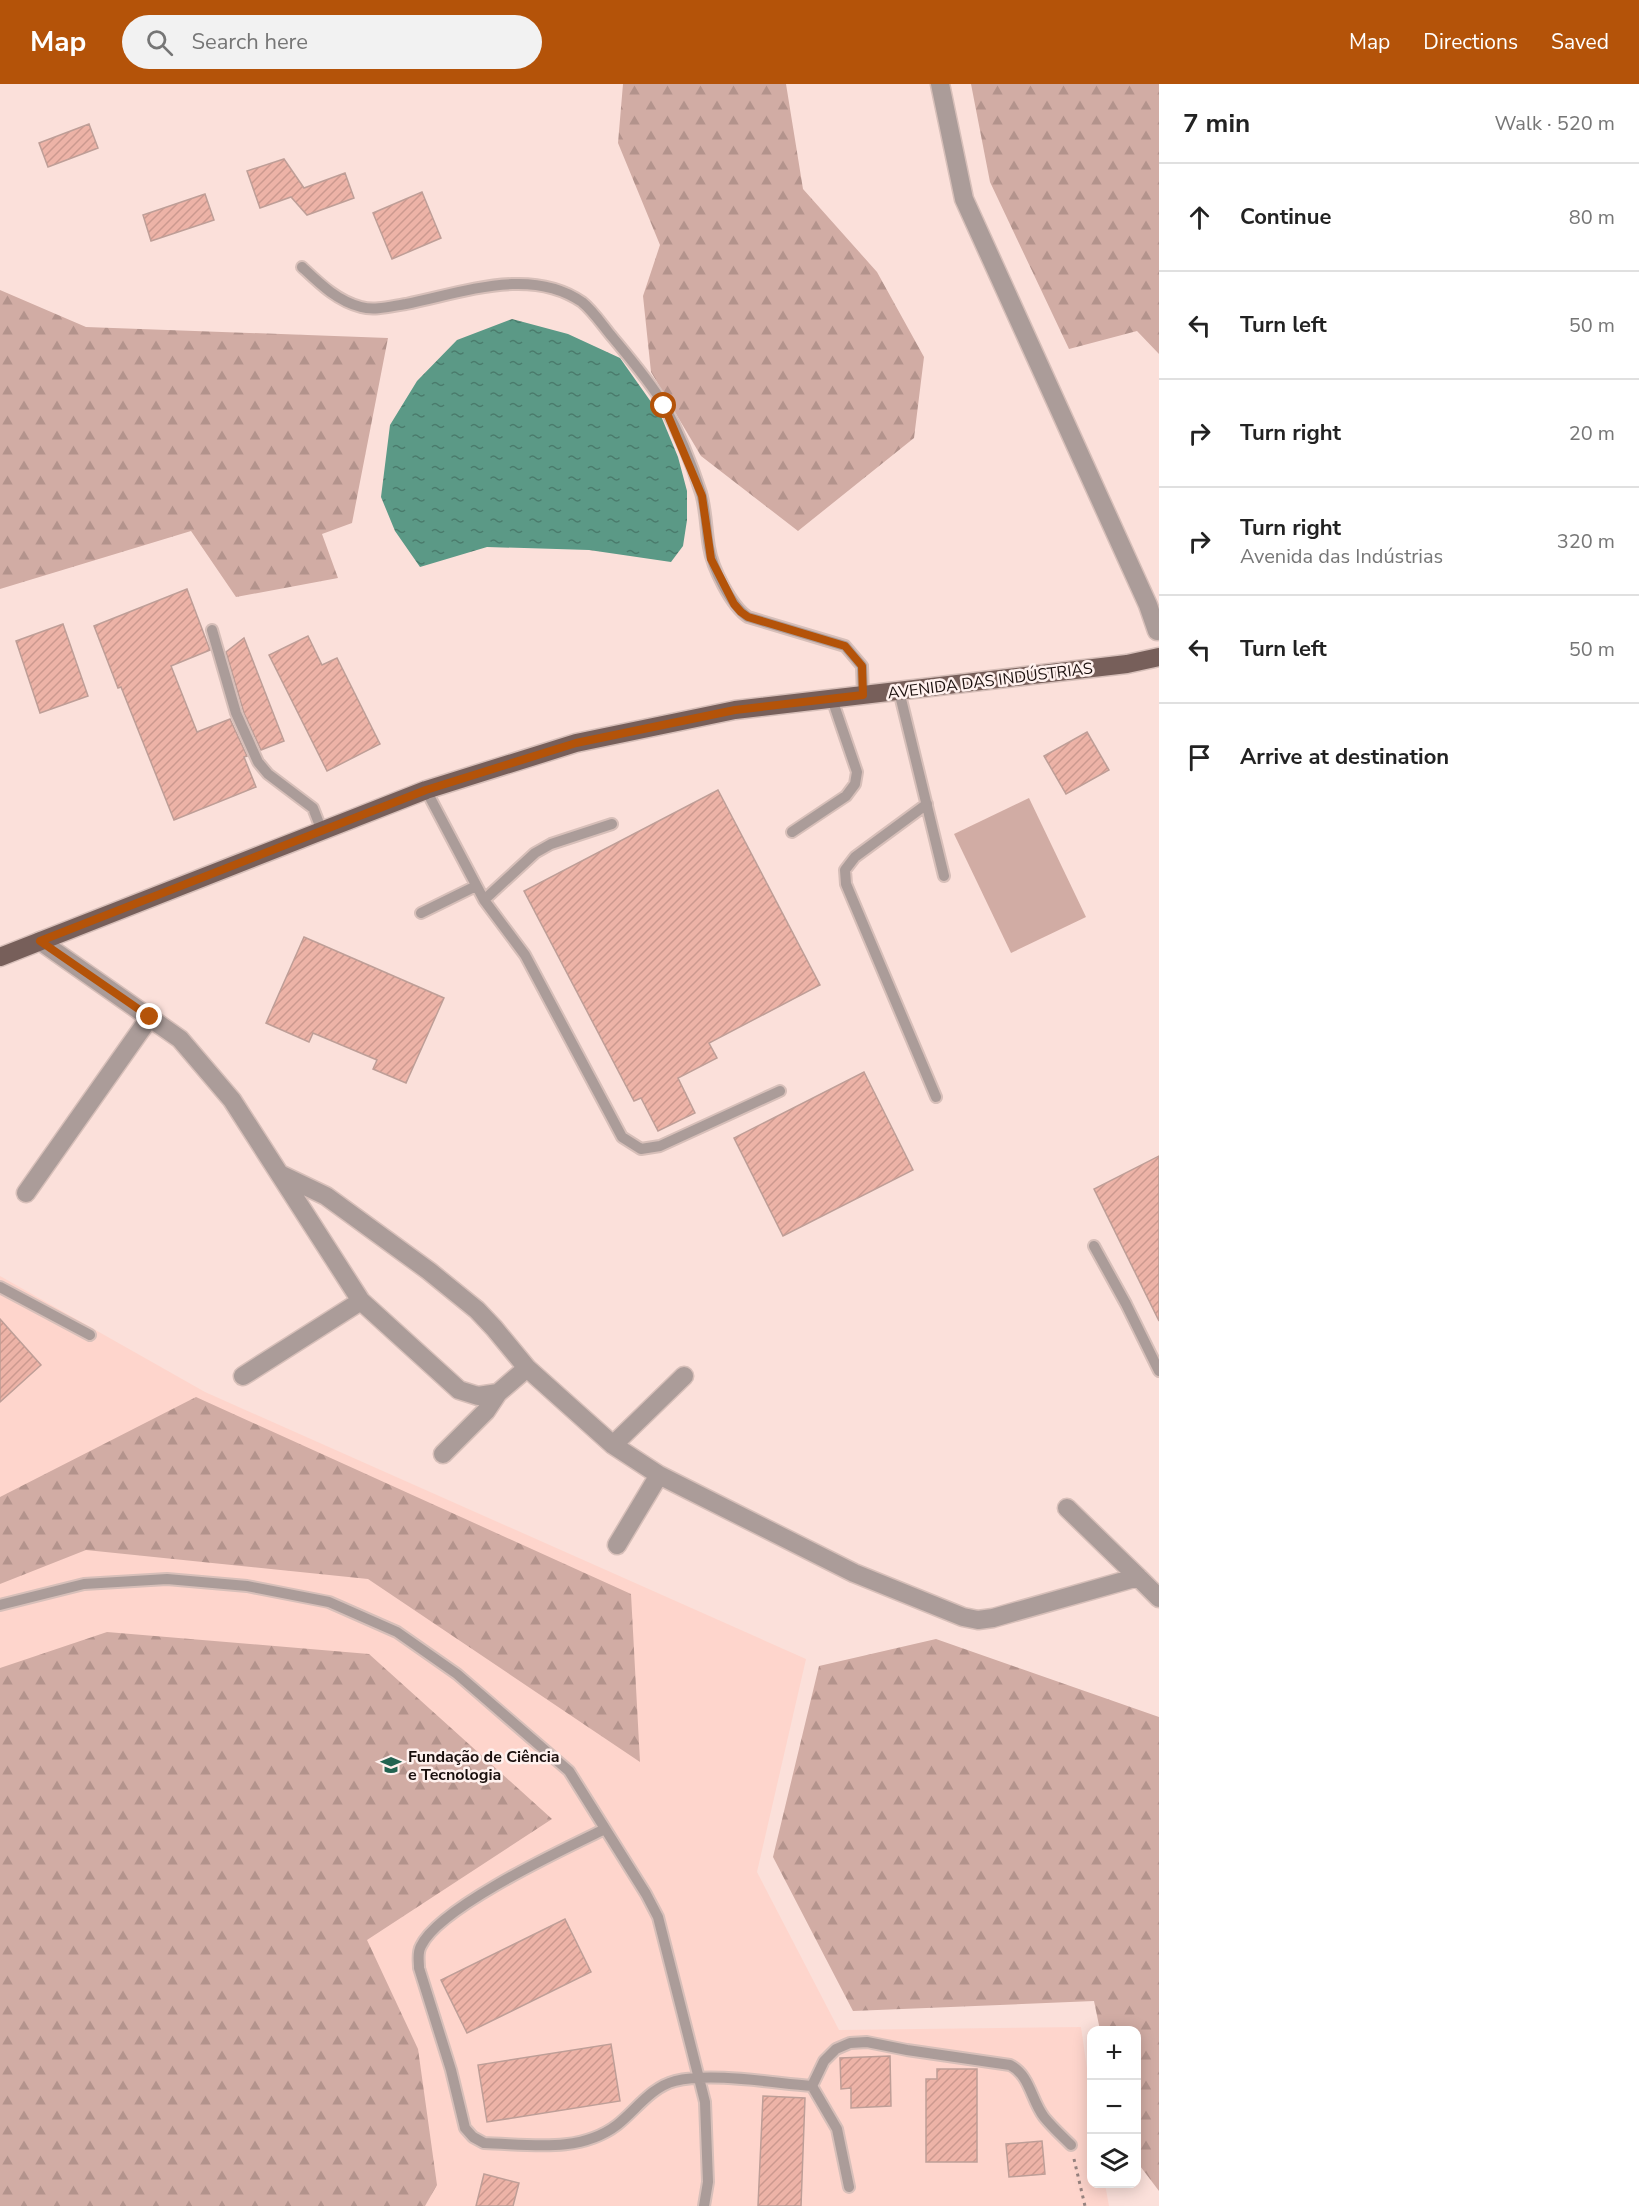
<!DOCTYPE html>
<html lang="en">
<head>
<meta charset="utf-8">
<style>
	body { margin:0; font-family:"Nunito Sans",sans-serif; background:#f2f2f2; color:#222 }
	.controls { position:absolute; right:18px; bottom:18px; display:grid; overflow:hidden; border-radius:12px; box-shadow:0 3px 15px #0003 }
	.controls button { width:54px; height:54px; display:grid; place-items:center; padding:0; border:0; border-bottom:2px solid #e0e0e0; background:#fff; color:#222; font:30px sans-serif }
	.stop { position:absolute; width:18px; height:18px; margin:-14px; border:4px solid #b45309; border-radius:50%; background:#fff }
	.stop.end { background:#b45309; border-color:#fff; box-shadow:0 2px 6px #0008 }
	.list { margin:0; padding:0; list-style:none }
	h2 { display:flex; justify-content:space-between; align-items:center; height:78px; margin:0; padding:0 24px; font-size:26px }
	h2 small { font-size:20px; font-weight:400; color:#767676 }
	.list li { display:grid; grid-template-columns:39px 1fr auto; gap:18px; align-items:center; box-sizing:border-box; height:108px; padding:0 24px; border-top:2px solid #e0e0e0 }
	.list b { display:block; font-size:22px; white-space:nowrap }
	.list p { margin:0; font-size:20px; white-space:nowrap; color:#767676 }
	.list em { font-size:20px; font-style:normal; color:#767676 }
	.icon { flex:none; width:33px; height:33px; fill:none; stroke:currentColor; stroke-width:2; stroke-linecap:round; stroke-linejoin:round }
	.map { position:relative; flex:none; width:1159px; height:2122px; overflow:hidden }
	header { display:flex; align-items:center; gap:36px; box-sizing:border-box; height:84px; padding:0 30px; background:#b45309; color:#fff }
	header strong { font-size:28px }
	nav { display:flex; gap:33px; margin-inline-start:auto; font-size:21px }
	.search { width:420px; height:54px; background:#f2f2f2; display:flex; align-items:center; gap:15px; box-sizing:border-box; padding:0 21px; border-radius:33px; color:#767676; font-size:22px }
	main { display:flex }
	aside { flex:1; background:#fff }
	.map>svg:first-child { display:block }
	.built { fill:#fed5cc }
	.grass { fill:#d1aca4 }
	.forest { fill:url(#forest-firs) }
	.water { fill:url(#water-ripples) }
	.building { fill:url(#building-hatch); stroke:#be9e97; stroke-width:1.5 }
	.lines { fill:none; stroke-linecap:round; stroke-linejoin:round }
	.lane-casing { stroke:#d7bfb9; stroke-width:14 }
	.street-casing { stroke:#d7bfb9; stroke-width:21 }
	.primary-casing { stroke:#d7bfb9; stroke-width:21 }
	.path { stroke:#97837f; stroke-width:3; stroke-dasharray:3 4.5; stroke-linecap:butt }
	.lane { stroke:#ab9c99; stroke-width:10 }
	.street { stroke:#ab9c99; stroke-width:18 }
	.primary { stroke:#775f5a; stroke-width:18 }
	.route { stroke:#b45309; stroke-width:8 }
	.labels { text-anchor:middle; stroke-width:5; stroke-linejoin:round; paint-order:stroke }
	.street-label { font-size:16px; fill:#1a0f0d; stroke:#fff1ee }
	.poi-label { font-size:16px; font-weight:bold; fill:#1a0f0d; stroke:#fff1ee; text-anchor:start }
</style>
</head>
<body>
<header>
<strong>Map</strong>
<div class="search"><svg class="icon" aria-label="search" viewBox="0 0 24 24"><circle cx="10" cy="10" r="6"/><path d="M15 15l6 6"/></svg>Search here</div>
<nav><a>Map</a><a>Directions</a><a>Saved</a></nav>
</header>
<main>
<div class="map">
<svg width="1159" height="2122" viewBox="0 0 1159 2122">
	<defs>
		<pattern id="forest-firs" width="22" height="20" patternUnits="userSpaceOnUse" patternTransform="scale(1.5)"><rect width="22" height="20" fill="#d1aca4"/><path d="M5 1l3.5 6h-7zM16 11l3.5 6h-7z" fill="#b3938c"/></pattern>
		<pattern id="water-ripples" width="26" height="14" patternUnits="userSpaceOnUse" patternTransform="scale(1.5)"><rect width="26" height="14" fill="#5b9986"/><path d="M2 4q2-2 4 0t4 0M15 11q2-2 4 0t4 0" fill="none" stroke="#4a7b6c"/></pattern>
		<pattern id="building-hatch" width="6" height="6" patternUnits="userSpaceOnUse" patternTransform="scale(1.5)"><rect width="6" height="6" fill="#edb3a7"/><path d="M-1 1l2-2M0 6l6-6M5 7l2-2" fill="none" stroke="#cb998f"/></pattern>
	</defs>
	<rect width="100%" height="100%" fill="#fbe0da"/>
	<path class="built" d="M0 1192 205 1308 806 1575 757 1788 839 1946 1081 1943 1091 2012 1092 2100H1105L1109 2122H0Z"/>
	<path class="grass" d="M1029 714 1086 833 1011 869 954 750Z"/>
	<path class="forest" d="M623 0H786L803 105 877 188 924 273 914 354 798 447 701 372 651 288 643 212 660 161 618 59Z
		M971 0H1159V270L1137 247 1069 265 990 98Z
		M0 206 86 243 388 254 352 439 322 450 338 494 236 513 191 447 0 505Z
		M196 1313 631 1510 640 1678 368 1495 86 1466 0 1500V1413Z
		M107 1548 369 1570 552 1735 367 1856 418 1965 437 2101 425 2122H0V1584Z
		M936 1555 1159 1633V2107L1137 2078 1136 1946H1100L1094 1917 853 1927 773 1773 819 1582Z"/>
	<path class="water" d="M512 235 568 250 620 274 661 332 678 373 687 407V436L683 462 671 478 589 466 487 463 420 483 395 447 381 413 390 341 417 297 457 256Z"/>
	<path class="building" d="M89 40 98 64 48 83 39 59Z
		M284 75 304 104 345 89 354 114 307 131 291 113 260 124 247 87Z
		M422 108 441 154 392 175 373 129Z
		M205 110 214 136 151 157 143 131Z
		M187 505 210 566 171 582 197 648 230 635 247 672 244 673 256 703 174 736 121 603 118 604 94 542Z
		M63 540 88 612 40 629 16 557Z
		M308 552 322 581 337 574 380 660 327 687 269 571Z
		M244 554 284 657 261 666 244 629 226 568Z
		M1087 648 1109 686 1066 710 1044 672Z
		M718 706 820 901 709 959 717 974 678 994 695 1029 658 1047 641 1014 634 1017 524 807Z
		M304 853 444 914 406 999 373 985 377 976 313 949 309 958 266 939Z
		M864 988 913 1086 783 1152 734 1054Z
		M1159 1072V1237L1094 1105Z
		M0 1235 41 1281 0 1318Z
		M565 1835 591 1888 467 1949 441 1896Z
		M611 1960 620 2017 487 2038 478 1981Z
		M890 1972 891 2022 851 2024V2004L841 2005 840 1974Z
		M937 1985H977V2078H926V1995H937Z
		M763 2012 805 2014 801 2122H758Z
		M1042 2057 1045 2090 1009 2093 1006 2060Z
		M484 2090 519 2099 513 2122H476Z"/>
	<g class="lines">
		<g class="lane-casing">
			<path id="lane" d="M302 183C319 199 337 217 361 223 375 227 392 222 406 220 462 209 530 182 582 218 592 226 601 239 609 249 628 272 649 296 664 321 678 347 692 381 701 409 706 426 706 446 709 463 712 483 731 522 748 533L845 562 862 582 863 611
				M212 546 236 629 258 678 268 690 313 724 322 747
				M899 607 944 792
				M426 706 484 816 525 871 622 1053 641 1065 660 1062 780 1007
				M927 720 855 773 845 786 846 800 936 1013
				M792 748 846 712 855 700 857 688 832 615
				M484 816 535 769 551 760 612 740
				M421 829 476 802
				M1094 1162 1126 1220 1159 1287
				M0 1203 90 1251
				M0 1521 84 1500 167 1495 247 1502 329 1518 397 1548 457 1590 569 1687 646 1810 658 1833 705 2018 708 2098 704 2122
				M605 1745C564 1765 439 1823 421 1862 417 1869 419 1876 419 1884L451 1986 465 2044 473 2053 484 2059C528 2060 579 2070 617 2041 635 2027 651 2003 675 1997 712 1988 772 1999 812 2002L837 2045 849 2103
				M812 2002 824 1977 836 1965 850 1959 867 1958 907 1966 1010 1981C1030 1991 1031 2016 1044 2033 1052 2043 1062 2052 1071 2061"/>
		</g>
		<g class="street-casing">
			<path id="street" d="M940 0 964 115 1148 521 1157 547
				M40 857 180 955 232 1016 361 1217 459 1306 478 1312 498 1309 527 1284 613 1361 659 1391 854 1489 963 1533 978 1536 993 1534 1138 1493 1159 1514
				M282 1091 326 1112 429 1187 477 1226 494 1244 527 1284
				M26 1109 150 933
				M243 1292 361 1217
				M613 1361 684 1292
				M443 1370 486 1327 498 1309
				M1067 1424 1138 1493
				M617 1461 659 1391"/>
		</g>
		<g class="primary-casing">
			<path id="primary" d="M0 873 426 706 576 659 735 626 1127 580 1159 573"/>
		</g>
		<path class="path" d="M1074 2075 1085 2122"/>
		<use href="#lane" class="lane"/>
		<use href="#street" class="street"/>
		<use href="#primary" class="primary"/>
	</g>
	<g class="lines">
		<path class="route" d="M150 933 40 857 426 706 576 659 735 626 863 611 862 582 845 562 748 533 741 528 734 520 711 475 702 412 664 322"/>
	</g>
	<defs>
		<g id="university-bare" transform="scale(1.62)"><path d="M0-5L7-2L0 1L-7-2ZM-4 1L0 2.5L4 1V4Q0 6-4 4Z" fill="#226351" stroke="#fff1ee" stroke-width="2.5" paint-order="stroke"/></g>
	</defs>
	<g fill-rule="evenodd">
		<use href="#university-bare" x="391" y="1681"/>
	</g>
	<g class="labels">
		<g class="street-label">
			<text transform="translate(990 596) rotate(-7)" y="6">AVENIDA DAS INDÚSTRIAS</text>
		</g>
		<g class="poi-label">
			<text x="408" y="1678">Fundação de Ciência<tspan x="408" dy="18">e Tecnologia</tspan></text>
		</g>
	</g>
</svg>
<div class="controls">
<button>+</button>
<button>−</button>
<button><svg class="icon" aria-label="layers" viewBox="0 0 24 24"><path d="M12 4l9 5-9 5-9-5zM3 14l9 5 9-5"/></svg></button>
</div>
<div class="stop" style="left:664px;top:322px"></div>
<div class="stop end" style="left:150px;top:933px"></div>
</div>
<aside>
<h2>7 min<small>Walk · 520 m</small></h2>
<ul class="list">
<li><svg class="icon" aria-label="ahead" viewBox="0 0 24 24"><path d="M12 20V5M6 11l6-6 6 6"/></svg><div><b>Continue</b></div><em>80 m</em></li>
<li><svg class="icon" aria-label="left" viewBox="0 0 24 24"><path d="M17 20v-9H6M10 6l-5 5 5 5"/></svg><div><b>Turn left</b></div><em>50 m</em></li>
<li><svg class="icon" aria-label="right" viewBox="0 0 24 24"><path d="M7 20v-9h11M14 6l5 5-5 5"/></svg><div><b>Turn right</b></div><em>20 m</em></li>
<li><svg class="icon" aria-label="right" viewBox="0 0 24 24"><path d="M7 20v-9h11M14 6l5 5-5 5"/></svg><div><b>Turn right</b><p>Avenida das Indústrias</p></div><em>320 m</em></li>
<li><svg class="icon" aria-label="left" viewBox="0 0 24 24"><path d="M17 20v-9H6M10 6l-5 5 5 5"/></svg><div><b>Turn left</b></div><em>50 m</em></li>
<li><svg class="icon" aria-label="arrive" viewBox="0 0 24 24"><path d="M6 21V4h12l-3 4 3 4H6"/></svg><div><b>Arrive at destination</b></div></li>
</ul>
</aside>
</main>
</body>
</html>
